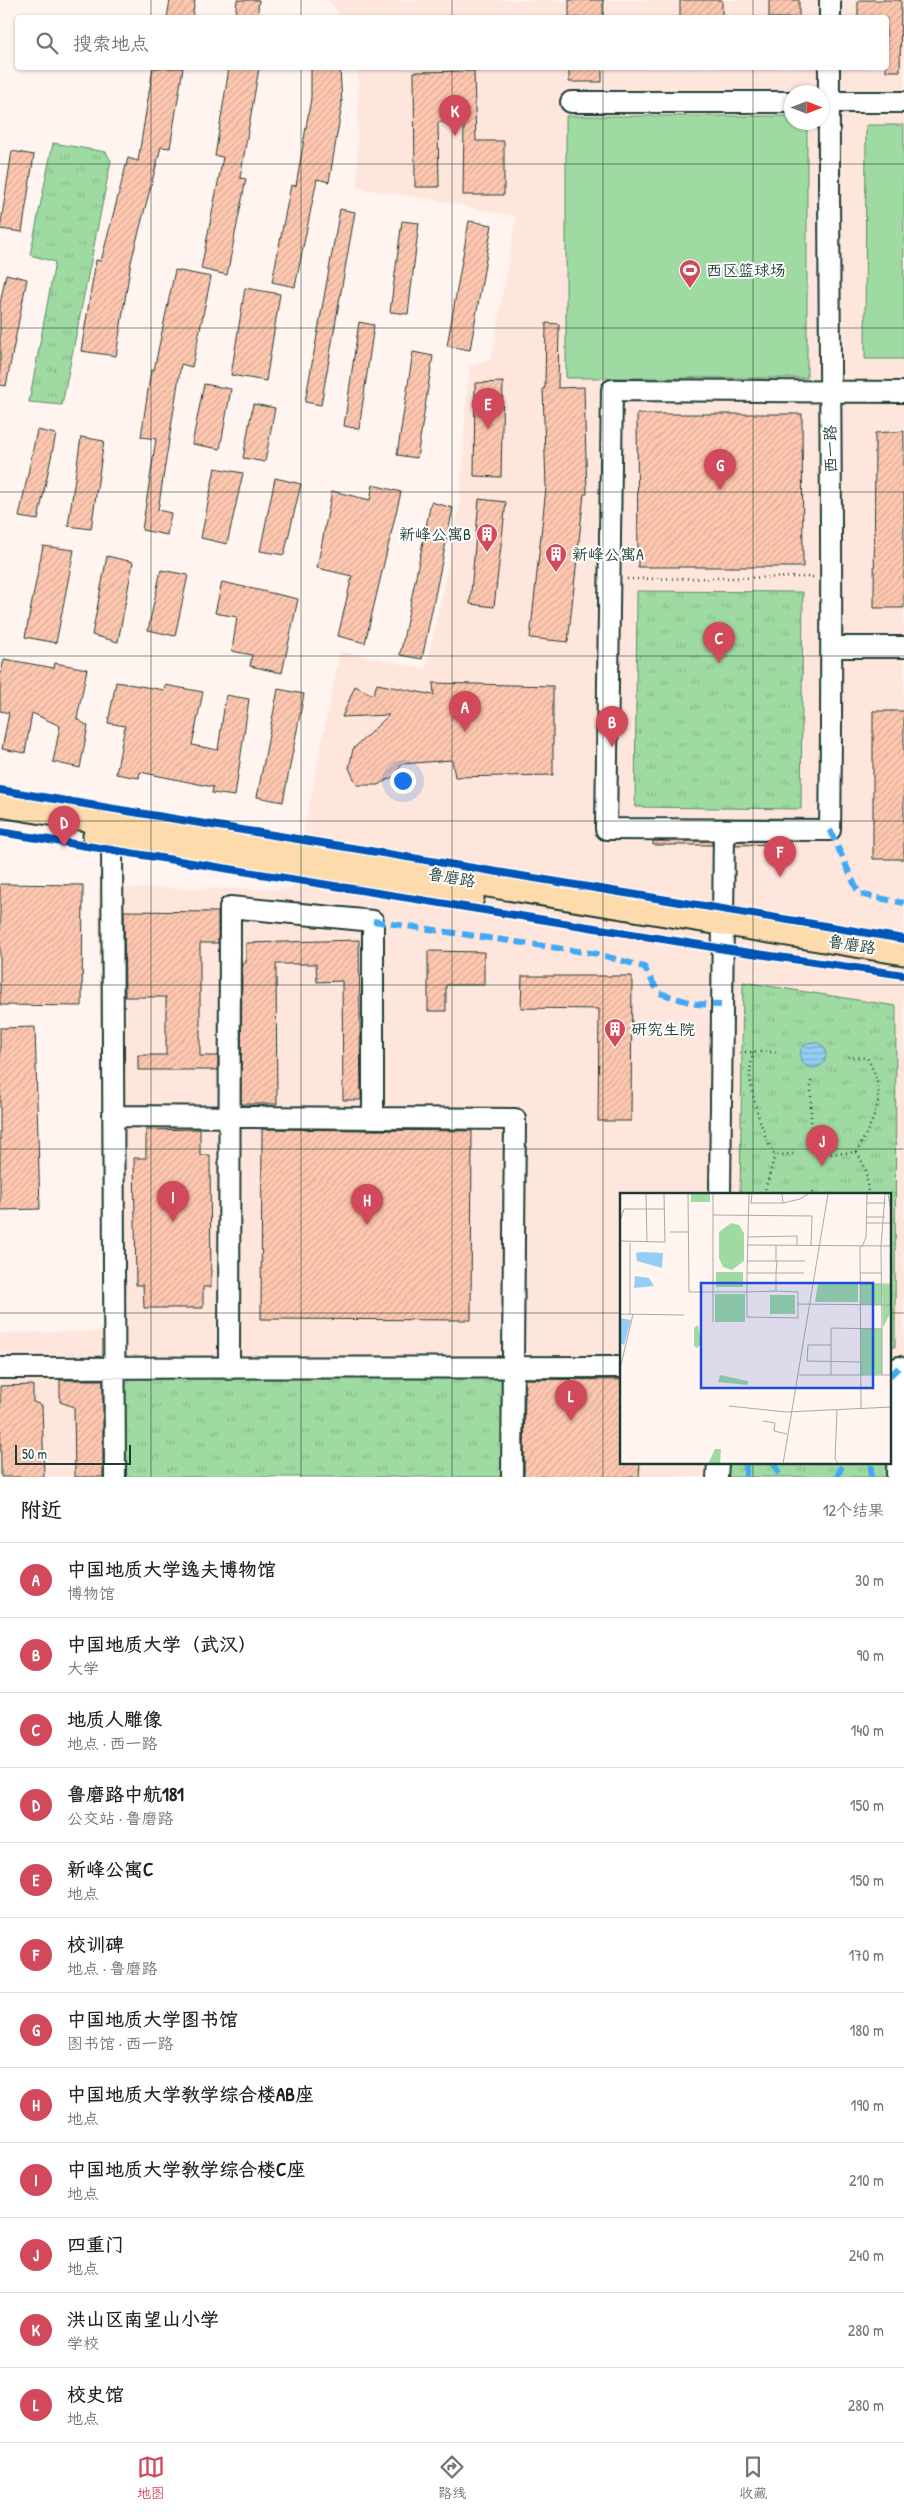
<!DOCTYPE html>
<html lang="zh">
<head>
<meta charset="utf-8">
<style>
	body { margin:0; font-family:"Patrick Hand","LXGW WenKai TC",sans-serif; background:#f2f2f2; color:#202124 }
	.compass { position:absolute; left:784px; top:85px; width:45px; height:45px; border-radius:50%; background:#fff; box-shadow:0 1px 4px #0004; rotate:90deg }
	.scale { position:absolute; left:15px; bottom:12px; width:116px; box-sizing:border-box; padding-left:5px; border:2px solid #1f3d34; border-top:0; font-size:14px; line-height:18px; white-space:nowrap; color:#1f3d34; -webkit-text-stroke:4px #fff; paint-order:stroke }
	.you { position:absolute; left:402px; top:780px; width:18px; height:18px; margin:-12px; border:4px solid #fff; border-radius:50%; background:#1a73e8; box-shadow:0 0 0 8px #1a73e833 }
	.badge { display:grid; place-items:center; width:32px; height:32px; border-radius:50%; background:#d1495b; color:#fff; font-size:16px; font-weight:700 }
	.pin { position:absolute; translate:-50% -41px; filter:drop-shadow(0 1px 2px #0008) }
	.pin::after { content:''; position:absolute; top:26px; width:18px; height:15px; background:inherit; clip-path:polygon(0 0,100% 0,50% 100%) }
	.list { margin:0; padding:0; list-style:none }
	h2 { display:flex; justify-content:space-between; align-items:center; height:65px; margin:0; padding:0 20px; font-size:21px }
	h2 small { font-size:16px; font-weight:400; color:#757577 }
	.list li { display:grid; grid-template-columns:32px 1fr auto; gap:15px; align-items:center; box-sizing:border-box; height:75px; padding:0 20px; border-top:1px solid #e0e0e0 }
	.list b { display:block; font-size:19px; white-space:nowrap }
	.list p { margin:0; font-size:16px; white-space:nowrap; color:#757577 }
	.list em { font-size:16px; font-style:normal; color:#757577 }
	.icon { flex:none; width:28px; height:28px; fill:none; stroke:currentColor; stroke-width:2; stroke-linecap:round; stroke-linejoin:round }
	.map { position:relative; flex:none; width:904px; height:1477px; overflow:hidden }
	.search { position:absolute; background:#fff; box-shadow:0 1px 4px #0004; left:15px; right:15px; top:15px; height:55px; display:flex; align-items:center; gap:12px; box-sizing:border-box; padding:0 18px; border-radius:5px; color:#757577; font-size:19px }
	.sheet { height:965px; background:#fff }
	nav { display:flex; justify-content:space-around; align-items:center; box-sizing:border-box; height:70px; border-top:1px solid #e0e0e0; background:#fff; font-size:14px; color:#757577 }
	nav a { display:grid; justify-items:center; gap:2px }
	nav .on { color:#d1495b }
	.map>svg:first-child { display:block }
	.built { fill:#ffe6dc; fill-rule:evenodd }
	.grass { fill:url(#grass-tufts); stroke:#5e8c6a }
	.garden { fill:#9edaa1; stroke:#5e8c6a }
	.water { fill:url(#water-rules); stroke:#6594a7 }
	.building { fill:url(#building-hatch); stroke:#1f3d34 }
	.lines { fill:none; stroke-linecap:round; stroke-linejoin:round }
	.minor-casing { stroke:#1f3d34; stroke-width:24 }
	.major-casing { stroke:#1f3d34; stroke-width:29 }
	.path { stroke:#1f3d34; stroke-width:2.5; stroke-dasharray:1 4; stroke-linecap:butt }
	.minor { stroke:#fff; stroke-width:20 }
	.major { stroke:#fddbac; stroke-width:25 }
	.quiet { stroke:#3fa9f5; stroke-width:6; stroke-dasharray:12 6; stroke-linecap:butt }
	.cycleway-casing { stroke:#fff; stroke-width:11 }
	.cycleway { stroke:#0057b8; stroke-width:8 }
	.grid { fill:none; stroke:#1f3d34; stroke-width:1; stroke-opacity:0.55 }
	.labels { text-anchor:middle; stroke-width:4; stroke-linejoin:round; paint-order:stroke }
	.poi-label { font-size:16px; fill:#1f3d34; stroke:#fff; text-anchor:start }
	.street-label { font-size:16px; fill:#1f3d34; stroke:#fff }
	.inset-road { fill:none; stroke:#a5aba4; stroke-width:1 }
	.view { fill:#1d4ed8; fill-opacity:0.15; stroke:#1d4ed8; stroke-width:2.5 }
	.inset-edge { fill:none; stroke:#1f3d34; stroke-width:2.5 }
</style>
</head>
<body>
<div class="map">
<svg width="904" height="1477" viewBox="0 0 904 1477">
	<defs>
		<pattern id="grass-tufts" width="24" height="20" patternUnits="userSpaceOnUse" patternTransform="scale(1.25)"><rect width="24" height="20" fill="#9edaa1"/><path d="M3 7l-1-3M5 7V3M7 7l1-3M15 17l-1-3M17 17v-4M19 17l1-3" fill="none" stroke="#88bc8b"/></pattern>
		<pattern id="water-rules" width="6" height="5" patternUnits="userSpaceOnUse" patternTransform="scale(1.25)"><rect width="6" height="5" fill="#94cef4"/><path d="M0 2.5h6" fill="none" stroke="#78a8c6"/></pattern>
		<pattern id="building-hatch" width="6" height="6" patternUnits="userSpaceOnUse" patternTransform="scale(1.25)"><rect width="6" height="6" fill="#fec7b0"/><path d="M-1 1l2-2M0 6l6-6M5 7l2-2" fill="none" stroke="#d9ac98"/></pattern>
	</defs>
	<rect width="100%" height="100%" fill="#fff4ef"/>
	<filter id="ink" filterUnits="userSpaceOnUse"><feTurbulence type="fractalNoise" baseFrequency=".02" numOctaves="2"/><feDisplacementMap in="SourceGraphic" scale="10" xChannelSelector="R" yChannelSelector="G"/><feConvolveMatrix kernelMatrix="1 2 1 2 8 2 1 2 1" color-interpolation-filters="sRGB"/></filter>
	<g filter="url(#ink)">
		<path class="built" d="M328 0H904V1477H0V1333L105 1331 98 888 292 889 340 651 426 669 459 511 469 366 491 360 516 217 446 202 357 188 358 68H886V18H342ZM792 92H822V122H792ZM622 1194H890V1463H622Z"/>
		<path class="grass" d="M53 143 106 152 111 161 62 405 29 402 55 262 30 255Z
			M637 591 803 592 801 809 635 807Z
			M743 982 896 1006 895 1347H890V1194H740Z
			M513 1367 512 1477H118L115 1368Z
			M718 1463H890L897 1477H717Z"/>
		<path class="garden" d="M566 116H791L792 122 807 123V378H566Z
			M866 125H904V359H865Z"/>
		<path class="water" d="M800 1055a13 13 0 1 1 26 0a13 13 0 1 1-26 0Z"/>
		<path class="building" d="M170 0H195L192 18H167Z
			M237 0H259L257 18H235Z
			M569 0H603V18H569Z
			M680 0H722V18H680Z
			M769 0H799V18H769Z
			M858 0H901L900 71H886V18H858Z
			M153 68H183L170 148 161 147 131 262 116 356 81 351 96 260 101 261 128 158 138 161Z
			M229 68H259L240 178 246 179 227 275 201 269 223 157 215 156Z
			M311 68H340L342 105 329 182 317 179 295 287 272 282 291 185 296 186 311 98Z
			M569 68H602V82H569Z
			M474 71 476 141H504V195H463L464 122H438L439 187H415L414 72Z
			M12 151 34 155 22 232 0 229Z
			M340 209 355 212 321 405 305 402Z
			M402 221 419 223 408 314 390 312Z
			M469 221 492 225 470 350 447 346Z
			M175 270 211 277 192 367 181 364 158 510 171 513 167 535 142 530 156 439 141 437 151 370H154Z
			M6 274 27 279 6 386 0 385V304Z
			M245 288 280 294 266 381 231 375Z
			M359 322 374 325 359 429 344 426Z
			M546 323 559 324 558 388 584 387 587 494H584L568 642 530 638 546 488 543 388H545Z
			M413 352 433 356 417 458 397 455Z
			M503 382 501 477 474 476 475 383Z
			M204 384 231 389 220 449 192 444Z
			M253 404 275 408 265 462 243 458Z
			M637 414H802L803 567H638Z
			M37 430 56 434 38 520 19 517Z
			M904 431V608H874L875 433Z
			M81 437 104 441 91 529 68 526Z
			M215 468 243 473 227 544 201 538Z
			M275 478 301 484 284 555 260 551Z
			M373 485 401 492 365 643 338 636 352 576 317 568 332 491 370 500Z
			M479 499 506 502 494 607 470 604Z
			M431 502 453 508 422 659 400 655Z
			M43 546 74 550 56 643 25 637Z
			M107 556 133 562 118 642 92 635Z
			M161 570 188 575 175 636 148 630Z
			M222 582 298 599 282 673 250 666 252 655 232 651 237 617 215 613Z
			M4 659 54 668 55 663 87 669 77 719 88 726 80 768 53 762 60 726 32 713 25 753 2 749 9 713 0 711V678Z
			M116 682 164 690 165 685 203 692 192 745 218 750 226 695 249 699 235 796 212 793 213 787 140 772 139 778 116 774 125 726 108 723Z
			M433 683 553 686V775L455 777 452 760 402 764 394 776 378 785H357L349 768 353 749 389 715 342 717 355 686 373 695 377 684 434 695Z
			M278 689 304 694 283 802 257 797Z
			M873 711H904V859H873Z
			M653 841H712V845H653Z
			M736 841 781 842V844L736 845Z
			M0 884 83 885 82 1006 0 1005Z
			M124 911 218 912V943H200V1056H218V1070H138V1055H166V997H125Z
			M359 940 361 1100H343L342 981 317 982 316 964H276L277 1104H241L242 963H246V943Z
			M428 951 484 952V985H446V1011H428Z
			M522 976H632L631 1121H598L599 1009 521 1008Z
			M35 1027 40 1209 0 1210V1028Z
			M200 1129V1155H210L211 1287H203V1308H144L143 1285H136L134 1158H146V1130Z
			M262 1129 472 1131 471 1320 261 1319Z
			M525 1379 622 1380V1463H640L639 1477H524Z
			M60 1380H103V1477H75L74 1407 60 1402Z
			M33 1385V1402L42 1405 44 1477H1L0 1386Z"/>
		<g class="lines">
			<g class="minor-casing">
				<path id="minor" d="M830 18V0
					M829 68C828 322 834 576 830 830L606 829 612 390 904 392
					M571 102H792
					M822 102H904
					M833 647H904
					M112 839 115 1477
					M113 1116 515 1119 512 1477
					M720 1194 724 830
					M0 1368 622 1367
					M229 1369 230 907 373 921V1117
					M717 1477 718 1463
					M897 1477 899 1367"/>
			</g>
			<g class="major-casing">
				<path id="major" d="M0 804 904 952
					M96 836 471 898"/>
			</g>
			<path class="path" d="M627 579 814 577
				M740 1052H777
				M753 1052C752 1060 750 1068 750 1076 751 1094 764 1141 775 1155L794 1154
				M811 1081V1142
				M857 1152 866 1170 868 1194
				M831 1154 857 1152C874 1116 890 1098 867 1058L848 1057
				M813 1191V1194
				M764 1194 775 1155"/>
			<use href="#minor" class="minor"/>
			<use href="#major" class="major"/>
			<path class="quiet" d="M830 830 859 894 904 903
				M373 921 598 954 644 967 659 993 696 1004 721 1005
				M890 1376 899 1367
				M774 1463 780 1477
				M746 1477V1463
				M837 1477 843 1463
				M871 1477V1463"/>
			<g class="cycleway-casing">
				<path id="cycleway" d="M0 790 904 939
					M0 832 737 951 904 975"/>
			</g>
			<use href="#cycleway" class="cycleway"/>
		</g>
	</g>
	<path class="grid" d="M151 0V18M301 0V18M452 0V18M603 0V18M753 0V18M151 68V1477M301 68V1477M452 68V1477M603 68V1477M753 68V1194M0 164H904M0 328H904M0 492H904M0 656H904M0 821H904M0 985H904M0 1149H904M0 1313H622M890 1313H904M753 1463V1477"/>
	<defs>
		<g id="stadium-pin" transform="scale(1.125)"><path d="M0 17L-7.5 6A9.5 9.5 0 1 1 7.5 6Z" fill="#d1495b" stroke="#fff"/><path d="M0-5a6.5 5 0 1 0 0 10a6.5 5 0 1 0 0-10ZM-3.5-1.8h7v3.6h-7Z" fill="#fff"/></g>
		<g id="building-pin" transform="scale(1.125)"><path d="M0 17L-7.5 6A9.5 9.5 0 1 1 7.5 6Z" fill="#d1495b" stroke="#fff"/><path d="M-4-6H4V6H1V3H-1V6H-4ZM-2.5-4.3h1.7v1.8h-1.7ZM.8-4.3h1.7v1.8H.8ZM-2.5-1h1.7V.8h-1.7ZM.8-1h1.7V.8H.8Z" fill="#fff"/></g>
	</defs>
	<g fill-rule="evenodd">
		<use href="#stadium-pin" x="690" y="270"/>
		<use href="#building-pin" x="487" y="534"/>
		<use href="#building-pin" x="556" y="554"/>
		<use href="#building-pin" x="615" y="1029"/>
	</g>
	<g class="labels">
		<g class="poi-label">
			<text x="706" y="276">西区篮球场</text>
			<text x="471" y="540" text-anchor="end">新峰公寓B</text>
			<text x="572" y="560">新峰公寓A</text>
			<text x="631" y="1035">研究生院</text>
		</g>
		<g class="street-label">
			<text transform="translate(830 449) rotate(-91)" y="6">西一路</text>
			<text transform="translate(452 877) rotate(10)" y="6">鲁磨路</text>
			<text transform="translate(852 944) rotate(9)" y="6">鲁磨路</text>
		</g>
	</g>
	<g transform="translate(620 1193)">
		<rect width="271" height="271" fill="#fff4ef"/>
		<path d="M198 91H238V109H195ZM240 91H261V112L240 111ZM262 92H272L269 123 263 134ZM150 102H175V121H150ZM240 135 262 136V181L240 182ZM100 182 128 188V192L98 189ZM95 256H101L100 271H88Z" fill="#9edaa1"/>
		<path d="M71 1H90V9H71ZM111 30 119 32 124 40V68L112 77 103 74 99 65V39ZM96 79H123V94H96ZM95 101H125V129H95ZM78 132 81 151 77 155 74 153V135Z" fill="#9edaa1"/>
		<path d="M21 59 43 60 42 75 17 68 16 60ZM15 83 29 85 34 93 14 95ZM0 125 11 127 4 152 0 150Z" fill="#94cef4"/>
		<path class="inset-road" d="M26 1 27 49M68 1 69 99H127L156 98 178 99V125L127 124V80L129 1M132 1 131 10H163L162 1M268 1 272 23M163 10 180 6 188 1M246 10H266M93 22 192 23 191 53M246 24H265M0 28 4 16H44M246 30H272M50 39H68M128 44 177 43V53M0 48 45 49 44 1M10 50V121M127 52 272 53M240 53 241 216M242 54 246 44 247 1M127 68H157L156 80H184M156 68V52M157 68H185M127 80H156V98M240 80H261M240 91H272M178 111 272 112M0 121 64 122M93 129V1M262 136V182M211 152H188L187 168 240 169M0 176 13 121M179 182H272M211 182V135L262 136 261 53 265 1M109 213 166 219 272 214M217 217 215 266 219 271M143 228 155 230 154 238 167 241M163 271 208 1"/>
		<path class="view" d="M81 90H253V195H81Z"/>
		<rect width="271" height="271" class="inset-edge"/>
	</g>
</svg>
<svg class="compass" viewBox="-18 -18 36 36"><path d="M0-13l5 13h-10z" fill="#e53935"/><path d="M0 13l5-13h-10z" fill="#757577"/></svg>
<div class="scale">50 m</div>
<div class="you"></div>
<div class="pin badge" style="left:465px;top:732px">A</div>
<div class="pin badge" style="left:612px;top:747px">B</div>
<div class="pin badge" style="left:719px;top:663px">C</div>
<div class="pin badge" style="left:64px;top:847px">D</div>
<div class="pin badge" style="left:488px;top:429px">E</div>
<div class="pin badge" style="left:780px;top:877px">F</div>
<div class="pin badge" style="left:720px;top:490px">G</div>
<div class="pin badge" style="left:367px;top:1225px">H</div>
<div class="pin badge" style="left:173px;top:1222px">I</div>
<div class="pin badge" style="left:822px;top:1166px">J</div>
<div class="pin badge" style="left:455px;top:136px">K</div>
<div class="pin badge" style="left:571px;top:1421px">L</div>
<div class="search"><svg class="icon" aria-label="search" viewBox="0 0 24 24"><circle cx="10" cy="10" r="6"/><path d="M15 15l6 6"/></svg>搜索地点</div>
</div>
<section class="sheet">
<h2>附近<small>12个结果</small></h2>
<ul class="list">
<li><span class="badge">A</span><div><b>中国地质大学逸夫博物馆</b><p>博物馆</p></div><em>30 m</em></li>
<li><span class="badge">B</span><div><b>中国地质大学（武汉）</b><p>大学</p></div><em>90 m</em></li>
<li><span class="badge">C</span><div><b>地质人雕像</b><p>地点 · 西一路</p></div><em>140 m</em></li>
<li><span class="badge">D</span><div><b>鲁磨路中航181</b><p>公交站 · 鲁磨路</p></div><em>150 m</em></li>
<li><span class="badge">E</span><div><b>新峰公寓C</b><p>地点</p></div><em>150 m</em></li>
<li><span class="badge">F</span><div><b>校训碑</b><p>地点 · 鲁磨路</p></div><em>170 m</em></li>
<li><span class="badge">G</span><div><b>中国地质大学图书馆</b><p>图书馆 · 西一路</p></div><em>180 m</em></li>
<li><span class="badge">H</span><div><b>中国地质大学教学综合楼AB座</b><p>地点</p></div><em>190 m</em></li>
<li><span class="badge">I</span><div><b>中国地质大学教学综合楼C座</b><p>地点</p></div><em>210 m</em></li>
<li><span class="badge">J</span><div><b>四重门</b><p>地点</p></div><em>240 m</em></li>
<li><span class="badge">K</span><div><b>洪山区南望山小学</b><p>学校</p></div><em>280 m</em></li>
<li><span class="badge">L</span><div><b>校史馆</b><p>地点</p></div><em>280 m</em></li>
</ul>
</section>
<nav>
<a class="on"><svg class="icon" aria-label="map" viewBox="0 0 24 24"><path d="M3 6l6-2 6 2 6-2v14l-6 2-6-2-6 2zM9 4v14M15 6v14"/></svg>地图</a>
<a><svg class="icon" aria-label="directions" viewBox="0 0 24 24"><path d="M12 3l9 9-9 9-9-9zM9 14v-3h6M13 9l2 2-2 2"/></svg>路线</a>
<a><svg class="icon" aria-label="saved" viewBox="0 0 24 24"><path d="M7 4h10v16l-5-4-5 4z"/></svg>收藏</a>
</nav>
</body>
</html>
